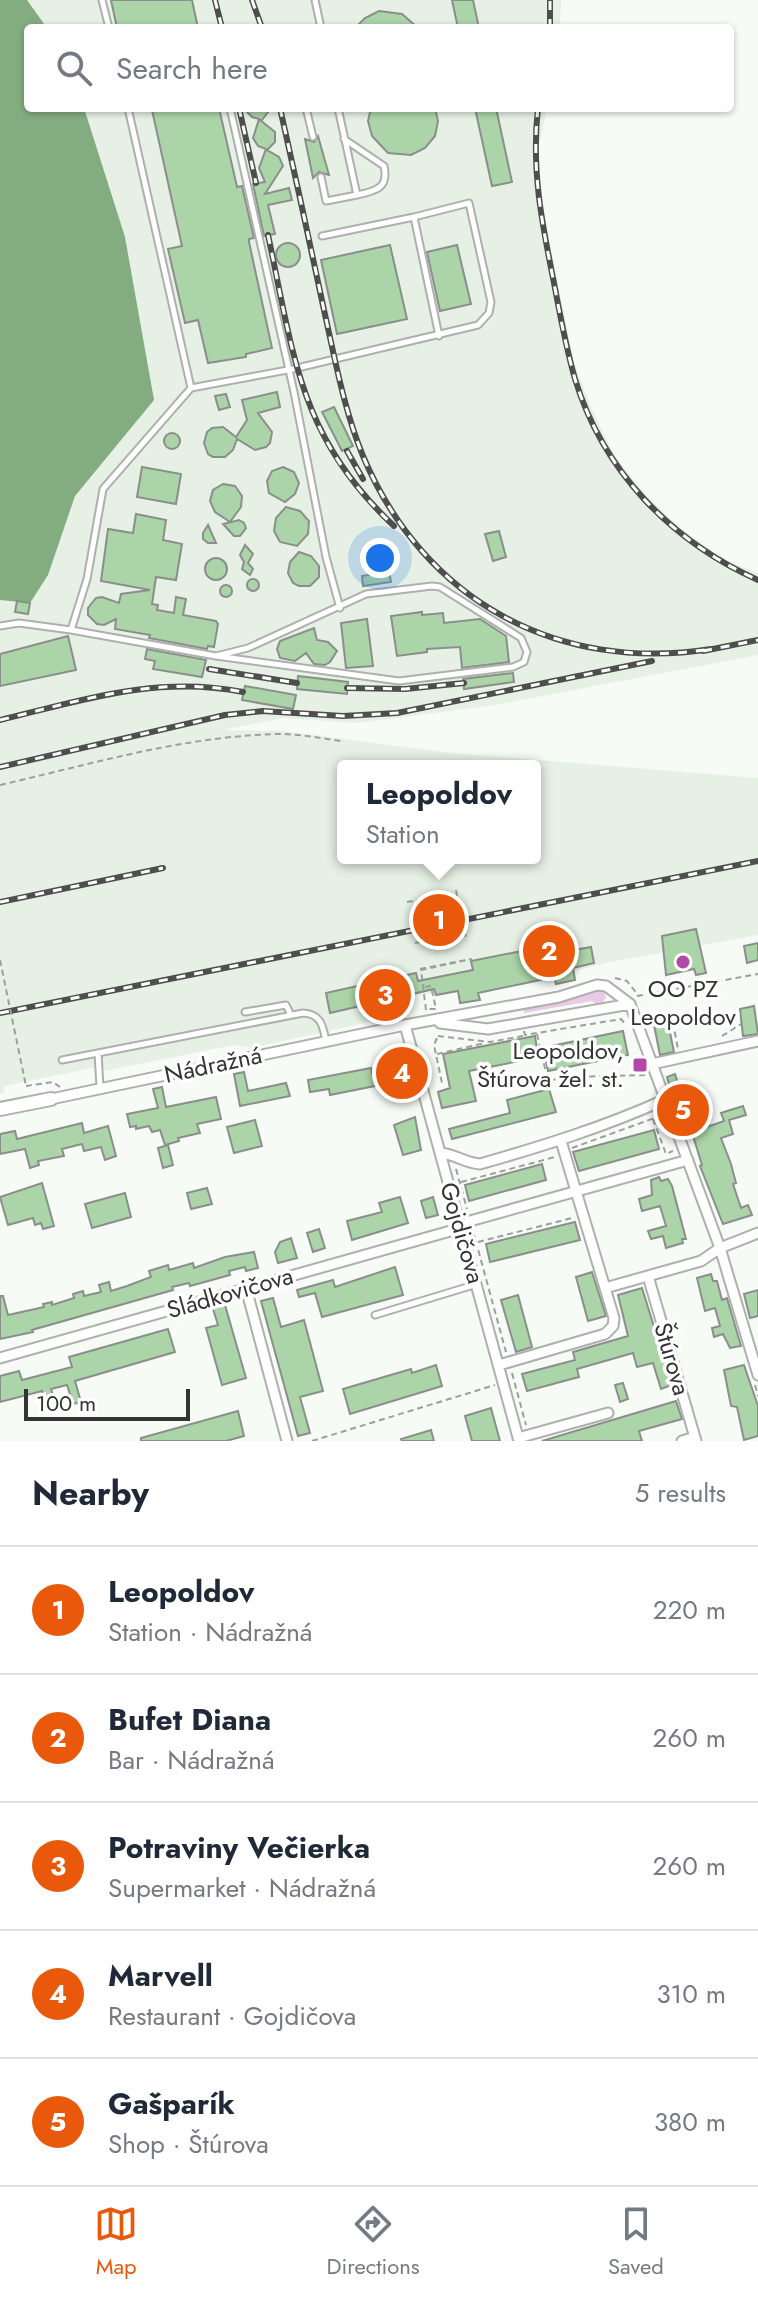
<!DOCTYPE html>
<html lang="en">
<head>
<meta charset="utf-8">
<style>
	body { margin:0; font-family:Jost,sans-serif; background:#f6f6f7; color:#1f2937 }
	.scale { position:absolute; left:24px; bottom:20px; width:166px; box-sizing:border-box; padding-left:8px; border:4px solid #323432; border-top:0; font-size:22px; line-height:28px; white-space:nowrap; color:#323432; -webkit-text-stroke:6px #fff; paint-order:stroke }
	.you { position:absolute; left:380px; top:558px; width:28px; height:28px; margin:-20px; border:6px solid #fff; border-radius:50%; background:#1a73e8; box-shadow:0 0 0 12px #1a73e833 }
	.badge { display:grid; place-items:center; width:52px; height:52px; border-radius:50%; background:#ea580c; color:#fff; font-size:26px; font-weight:700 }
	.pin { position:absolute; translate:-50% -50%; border:4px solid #fff; box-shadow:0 2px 8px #0006 }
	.popup { position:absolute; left:337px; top:760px; width:204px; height:104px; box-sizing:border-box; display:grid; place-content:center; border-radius:8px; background:#fff; filter:drop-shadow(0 2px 6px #0005); font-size:26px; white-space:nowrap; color:#747a83 }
	.popup b { font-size:30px; color:#1f2937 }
	.popup::after { content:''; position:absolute; left:50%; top:100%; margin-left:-16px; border:16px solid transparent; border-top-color:#fff }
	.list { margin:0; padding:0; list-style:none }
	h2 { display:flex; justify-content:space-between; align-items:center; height:104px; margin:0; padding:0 32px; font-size:34px }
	h2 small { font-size:26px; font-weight:400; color:#747a83 }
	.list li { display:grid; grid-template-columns:52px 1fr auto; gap:24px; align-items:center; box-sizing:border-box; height:128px; padding:0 32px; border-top:2px solid #e0e1e3 }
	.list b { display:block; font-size:30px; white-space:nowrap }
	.list p { margin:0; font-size:26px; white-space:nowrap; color:#747a83 }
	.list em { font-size:26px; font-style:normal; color:#747a83 }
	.icon { flex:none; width:44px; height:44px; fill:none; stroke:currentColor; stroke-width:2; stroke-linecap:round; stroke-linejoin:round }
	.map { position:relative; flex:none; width:758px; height:1441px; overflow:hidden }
	.search { position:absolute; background:#fff; box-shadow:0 2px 6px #0004; left:24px; right:24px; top:24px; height:88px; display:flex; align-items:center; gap:20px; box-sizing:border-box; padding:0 28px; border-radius:8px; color:#747a83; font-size:30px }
	.sheet { height:744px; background:#fff }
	nav { display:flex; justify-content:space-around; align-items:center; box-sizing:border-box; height:112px; border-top:2px solid #e0e1e3; background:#fff; font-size:22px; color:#747a83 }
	nav a { display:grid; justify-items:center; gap:4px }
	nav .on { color:#ea580c }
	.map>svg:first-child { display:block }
	.built { fill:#e6f0e5; fill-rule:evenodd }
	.green { fill:#ecc9e6 }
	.water { fill:#84ac81 }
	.building { fill:#abd4a8; stroke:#8b8f8b; stroke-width:2 }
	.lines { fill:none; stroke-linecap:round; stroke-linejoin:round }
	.service-casing { stroke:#adb1ac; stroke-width:9 }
	.minor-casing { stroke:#adb1ac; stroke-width:13 }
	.tertiary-casing { stroke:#adb1ac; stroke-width:16 }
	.path { stroke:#9c9f9c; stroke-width:2; stroke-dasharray:6 4; stroke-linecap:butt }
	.service { stroke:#fff; stroke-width:5 }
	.minor { stroke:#fff; stroke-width:9 }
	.tertiary { stroke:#fff; stroke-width:12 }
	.rail-casing { stroke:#4d4f4d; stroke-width:6 }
	.rail { stroke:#fff; stroke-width:3; stroke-dasharray:9; stroke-linecap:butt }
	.path-bridge { stroke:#9c9f9c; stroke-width:2; stroke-dasharray:6 4; stroke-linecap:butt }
	.poi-dot { fill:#b448a9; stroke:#fff; stroke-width:3 }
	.labels { text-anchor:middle; stroke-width:7; stroke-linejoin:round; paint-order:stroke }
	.poi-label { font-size:24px; fill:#323432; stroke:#fff }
	.street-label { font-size:24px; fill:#323432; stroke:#fff }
</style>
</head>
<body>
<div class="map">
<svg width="758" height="1441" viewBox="0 0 758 1441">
	<rect width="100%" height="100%" fill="#f7fbf6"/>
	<path class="built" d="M0 0H561L560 28H28V108H547L539 145 540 195 574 363 594 414 615 456 643 492 681 529 729 562 758 573V655L489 706 356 723 284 718 223 730 283 731 452 753 758 778V935L605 963 554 977 379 1000 383 1019 252 1048 233 1045 105 1071 92 1068 5 1086 4 1093 0 1094ZM343 766H535V858H343Z"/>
	<path class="green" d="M599 989 604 991 606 998 599 1007 592 1001 524 1013V1009L559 1002Z"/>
	<path class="water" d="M0 0H27L47 28H28V108H84L125 237 154 400 75 496 48 575 30 603 0 600Z"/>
	<path class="building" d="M111 0H192L198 28H117Z
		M452 0H473L479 28H458Z
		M379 11 402 14 418 28H355L365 18Z
		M162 108H219L237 187 242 186 254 238 249 239V242L272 348 246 354V357L208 363 198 320 185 323 168 249 182 246 152 110Z
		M243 108H271L262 120H260L275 132V142L267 150 279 157 283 166 265 194 289 188 292 200 268 205 275 234 264 236 253 184 265 182 259 168 266 149 258 146 253 138 259 119 252 117Z
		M371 108H435L438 121 435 136 425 148 411 155 388 153 372 136 368 121Z
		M475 108H496L512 182 492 186Z
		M318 136 329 175 319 172 313 178 305 139 314 142Z
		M276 255a12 12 0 1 1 24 0a12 12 0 1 1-24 0Z
		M390 245 407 319 337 334 321 260Z
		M457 245 471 304 440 311 427 252Z
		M277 392 280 407 258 413 272 432 270 443 266 447 255 450 237 439 233 450 225 457H213L208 454 204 443 207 432 212 428 223 427 236 437 247 420 242 400Z
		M226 394 230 407 219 410 215 396Z
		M334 407 353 446 342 451 322 412Z
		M164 441a8 8 0 1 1 16 0a8 8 0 1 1-16 0Z
		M142 467 181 474 176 504 137 497Z
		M283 467 294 472 299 483 295 494 285 502 269 493 267 481 272 471Z
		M223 484 235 486 242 496 241 507 230 522 215 512 210 501 213 490Z
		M286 507 300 511 309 521 308 534 297 546 280 542 274 531 276 518Z
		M136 514 166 520 163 540 182 544 176 580 156 577 152 604 158 605 157 610 174 613 176 597 186 599 183 615 216 621 218 624 214 647 208 646 207 649 149 638 150 635 115 629 116 619 104 625 97 624 88 615V608L96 598 102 597 119 603 121 594 150 590 101 581 108 529 133 533Z
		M239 520 244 523 246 528 240 536H234L223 524Z
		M208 525 216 543H208L203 539V533Z
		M499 531 506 557 493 561 485 534Z
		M245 545 253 554 248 563 253 569 250 575 242 569 244 562 240 555Z
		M299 552 311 556 319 566V577L310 586H299L293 583 288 573 290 562Z
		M205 569a11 11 0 1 1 22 0a11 11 0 1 1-22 0Z
		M388 565 391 582 363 586 362 576 380 573 379 566Z
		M247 585a6 6 0 1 1 12 0a6 6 0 1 1-12 0Z
		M220 591a6 6 0 1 1 12 0a6 6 0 1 1-12 0Z
		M17 601 30 603 28 614 15 612Z
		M422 612V615L443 613 444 623 480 619 506 636 509 662 462 668 460 647 427 649V652L397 656 391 616Z
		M367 619 373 666 346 668 341 623Z
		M314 628 317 640 328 642 337 651 330 662 325 665 314 664 306 653 295 661 280 658 277 649 280 641Z
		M68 636 76 670 0 686V654Z
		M147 649 206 660 202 677 153 669 155 661 145 659Z
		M513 673 514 682 464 689 463 679Z
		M298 676 348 682 347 694 297 689Z
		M245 686 296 695 293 709 242 700Z
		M696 929 706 973 696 975 694 969 666 975 662 936Z
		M567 942 569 951 591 947 594 963 573 968 575 980 556 984 554 977 526 983 478 993 480 1000 460 1003 458 991 436 995 434 989 330 1013 326 993 416 973 418 981 473 970 471 961Z
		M758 943V960L747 963 744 946Z
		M754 1006 758 1034 743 1036 740 1009Z
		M668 1023 674 1052 660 1055 654 1025Z
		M623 1031 628 1055 548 1071 545 1056 469 1071 476 1101 442 1108 438 1092 450 1088 443 1054 535 1036 537 1049Z
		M401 1063 405 1083 400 1084 404 1095 395 1098 390 1083 330 1095 329 1089 310 1092 308 1080 371 1068 372 1073 390 1070 389 1065Z
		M244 1072 248 1091 286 1083 290 1096 240 1106 234 1074Z
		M675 1074 680 1090 683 1093 690 1092 700 1120 704 1119 707 1127 724 1121 721 1113 743 1106 746 1115 729 1120 733 1134 721 1138 731 1164 736 1183 733 1184 741 1208 748 1205 752 1215 723 1224 700 1166 702 1165 686 1113 681 1116 673 1097 667 1077Z
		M162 1087 166 1107 216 1097 221 1119 197 1124 200 1133 178 1138 179 1141 165 1145 160 1130 152 1132 149 1126 136 1129V1126L130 1127 127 1114 158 1108 153 1089Z
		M549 1089 556 1112 452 1139 449 1129 510 1113 507 1100Z
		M415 1117 421 1150 403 1155 394 1125Z
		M255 1120 262 1146 234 1153 227 1127Z
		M82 1123 84 1133 108 1126 116 1156 105 1160 101 1147 84 1151 82 1144 62 1149 64 1156 38 1161 39 1165 30 1168 25 1149 0 1154V1134L15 1131 17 1139Z
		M654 1130 659 1149 579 1171 573 1152Z
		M168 1145 173 1165 163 1168 158 1148Z
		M542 1164 546 1180 469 1201 465 1185Z
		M659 1177 661 1181 668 1179 672 1186 686 1239H682L683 1243 666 1248 663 1236 651 1239 648 1231 666 1226 660 1206 642 1211 639 1199 652 1195 651 1180Z
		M42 1183 54 1226 43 1229 41 1223 35 1225 33 1218 8 1225 0 1197Z
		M207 1188 212 1204 191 1209 187 1193Z
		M125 1193 131 1217 92 1228 85 1204Z
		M400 1197 408 1223 352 1240 347 1221 382 1212 379 1203Z
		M433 1197 438 1215 426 1218 421 1201Z
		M575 1222 580 1240 490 1262 486 1244Z
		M319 1229 325 1248 313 1252 307 1233Z
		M291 1238 297 1258 278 1263 275 1252 280 1242Z
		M254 1252 258 1268 246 1271 245 1267 229 1271 230 1275 190 1286 189 1283 172 1287 173 1290 32 1330 33 1332 0 1339V1296H3L8 1315 44 1307 43 1304 52 1302V1305L74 1298 73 1294 83 1291 84 1296 101 1292 99 1285 109 1282 111 1291 127 1286 151 1277 149 1271 168 1265 169 1270 193 1263 194 1268 225 1257Z
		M395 1267 403 1295 322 1317 315 1293 299 1297 297 1290 333 1280 335 1287Z
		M592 1272 606 1316 588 1321 576 1277Z
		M711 1274 713 1281H717L722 1300 727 1298 741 1346 730 1348 723 1334 714 1337 712 1328 720 1326 715 1308 705 1311 697 1278Z
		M642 1288 672 1385 661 1389 653 1363 637 1367 633 1353 577 1369 579 1377 527 1391 522 1374 575 1360 573 1352 628 1336 618 1295Z
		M758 1290V1316L750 1318 744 1294Z
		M518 1295 532 1347 516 1352 501 1300Z
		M273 1298 281 1327 304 1320 323 1391 300 1397 310 1433 298 1436 261 1301Z
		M225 1305 246 1378 222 1385 206 1328 218 1325 213 1309Z
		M168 1329 175 1352 75 1381 81 1402 73 1404 67 1385 51 1389 54 1399 45 1401 42 1391 0 1402V1376L19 1371 22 1380 72 1367 69 1357Z
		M436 1365 442 1386 350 1414 343 1389 411 1369 412 1373Z
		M744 1365 758 1406V1436L744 1440 737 1407 731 1406 724 1370Z
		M623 1383 628 1399 620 1402 615 1385Z
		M676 1401 682 1419 639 1431 642 1441H542Z
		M491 1408 500 1441H472L465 1416Z
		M238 1411 244 1436 226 1441H141V1438Z
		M431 1430 434 1441H402L401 1439Z"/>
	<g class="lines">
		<g class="service-casing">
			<path id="service" d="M102 0 109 28
				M315 0 321 28
				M230 108 294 392 326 557 340 608
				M306 108 313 137
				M344 139 384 166C389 188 376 191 357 195
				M321 177 326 201 357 195 338 108
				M322 236 414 217
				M191 388 293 369 478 325 489 313 491 302 469 203 414 217 439 336
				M0 626 19 623 71 630 87 579 103 489 191 388 128 108
				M71 630 216 656 248 648 366 594 432 586 440 587 521 638 527 652 524 662 513 667 399 681 216 656
				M245 1012 286 1005 291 1015
				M98 1053 100 1087
				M62 1060 303 1013C321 1014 323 1026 326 1041
				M375 1315 477 1284"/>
		</g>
		<g class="minor-casing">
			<path id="minor" d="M630 1004 720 1248 758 1375
				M440 1023 488 1029 630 1004
				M405 1025 519 1441
				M652 1064 758 1041
				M51 1099 405 1025 559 997 597 985 606 986 630 1004
				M440 1153C455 1154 465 1163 480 1164 543 1146 604 1127 664 1100
				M648 1276 696 1441
				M246 1288 287 1441
				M605 1288 701 1261 720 1248 758 1233
				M0 1358 461 1228 470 1221 688 1160
				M499 1365 605 1334 613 1326 614 1318 561 1141
				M518 1438 608 1413
				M682 1441 695 1437"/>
		</g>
		<g class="tertiary-casing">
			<path id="tertiary" d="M0 1109 51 1099"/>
		</g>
		<path class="path" d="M0 785C92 764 184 736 279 734 300 734 320 738 341 741
			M456 890 458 901
			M407 902 456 893
			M465 931 466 941
			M415 943 465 933
			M420 969 471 959
			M615 978 627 981 638 995
			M425 987 431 986 436 1009H429
			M637 996 758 974
			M426 1010 421 970 472 959
			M671 1012 678 1049
			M524 1031 525 1035 621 1019 626 1025
			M537 1034 548 1081 565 1077 645 1075
			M438 1036 490 1042 523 1036
			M722 1036 741 1024
			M437 1038 434 1045 442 1083
			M437 1054 485 1043
			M26 1086 53 1082 60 1087
			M653 1119 666 1154 673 1151
			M572 1148 660 1116
			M456 1169 467 1209
			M461 1182 555 1157
			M473 1231 506 1352
			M478 1242 572 1218
			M512 1373 526 1425
			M755 1385 758 1396
			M312 1441 495 1385"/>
		<use href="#service" class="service"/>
		<use href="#minor" class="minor"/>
		<use href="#tertiary" class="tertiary"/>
		<g class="rail-casing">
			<path id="rail" d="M215 0 222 28
				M252 0 262 28
				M550 28V0
				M239 108 256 183
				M280 108C295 175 310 243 324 310 335 359 344 410 363 456 424 601 558 673 711 649
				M538 108C531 169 542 224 554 283 560 315 566 348 575 379 603 471 671 541 758 580
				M268 235C294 356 299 437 394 526
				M347 451 363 479
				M703 651 758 640
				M209 669 297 683
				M347 688 405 689 464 683
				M0 720C83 700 158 675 243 692
				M0 767 225 715 263 711 343 716 397 713 652 661
				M0 902 163 868
				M0 1013 758 861"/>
		</g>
		<use href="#rail" class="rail"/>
		<path class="path-bridge" d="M0 960 26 1086"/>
	</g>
	<g class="poi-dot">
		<circle cx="683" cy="962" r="8"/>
		<rect x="632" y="1057" width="16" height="16" rx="4"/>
	</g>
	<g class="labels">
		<g class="poi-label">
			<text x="683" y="997">OO PZ<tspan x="683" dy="28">Leopoldov</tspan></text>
			<text x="624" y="1059" text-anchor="end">Leopoldov,<tspan x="624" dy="28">Štúrova žel. st.</tspan></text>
		</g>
		<g class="street-label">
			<text transform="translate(213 1065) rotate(-12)" y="8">Nádražná</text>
			<text transform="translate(462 1233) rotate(74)" y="8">Gojdičova</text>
			<text transform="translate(230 1293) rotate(-16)" y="8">Sládkovičova</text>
			<text transform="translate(672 1359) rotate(74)" y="8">Štúrova</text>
		</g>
	</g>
</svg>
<div class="scale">100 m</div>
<div class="you"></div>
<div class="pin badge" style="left:439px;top:920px">1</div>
<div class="popup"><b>Leopoldov</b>Station</div>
<div class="pin badge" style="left:549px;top:951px">2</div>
<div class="pin badge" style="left:385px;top:995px">3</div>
<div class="pin badge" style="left:402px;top:1073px">4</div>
<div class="pin badge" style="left:683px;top:1110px">5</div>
<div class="search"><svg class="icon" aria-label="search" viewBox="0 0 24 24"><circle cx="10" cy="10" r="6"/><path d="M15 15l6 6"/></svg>Search here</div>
</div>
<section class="sheet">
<h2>Nearby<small>5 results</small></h2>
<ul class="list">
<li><span class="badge">1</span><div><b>Leopoldov</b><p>Station · Nádražná</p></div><em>220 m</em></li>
<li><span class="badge">2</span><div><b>Bufet Diana</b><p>Bar · Nádražná</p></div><em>260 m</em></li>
<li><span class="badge">3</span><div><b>Potraviny Večierka</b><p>Supermarket · Nádražná</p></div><em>260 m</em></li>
<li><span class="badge">4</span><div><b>Marvell</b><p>Restaurant · Gojdičova</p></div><em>310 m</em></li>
<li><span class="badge">5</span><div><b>Gašparík</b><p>Shop · Štúrova</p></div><em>380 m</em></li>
</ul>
</section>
<nav>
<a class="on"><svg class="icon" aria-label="map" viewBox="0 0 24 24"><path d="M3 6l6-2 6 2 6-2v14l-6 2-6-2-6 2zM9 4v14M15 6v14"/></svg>Map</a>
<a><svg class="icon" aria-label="directions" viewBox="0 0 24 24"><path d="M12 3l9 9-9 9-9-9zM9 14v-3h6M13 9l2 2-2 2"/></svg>Directions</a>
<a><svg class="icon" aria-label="saved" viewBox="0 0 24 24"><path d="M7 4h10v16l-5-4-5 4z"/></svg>Saved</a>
</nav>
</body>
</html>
